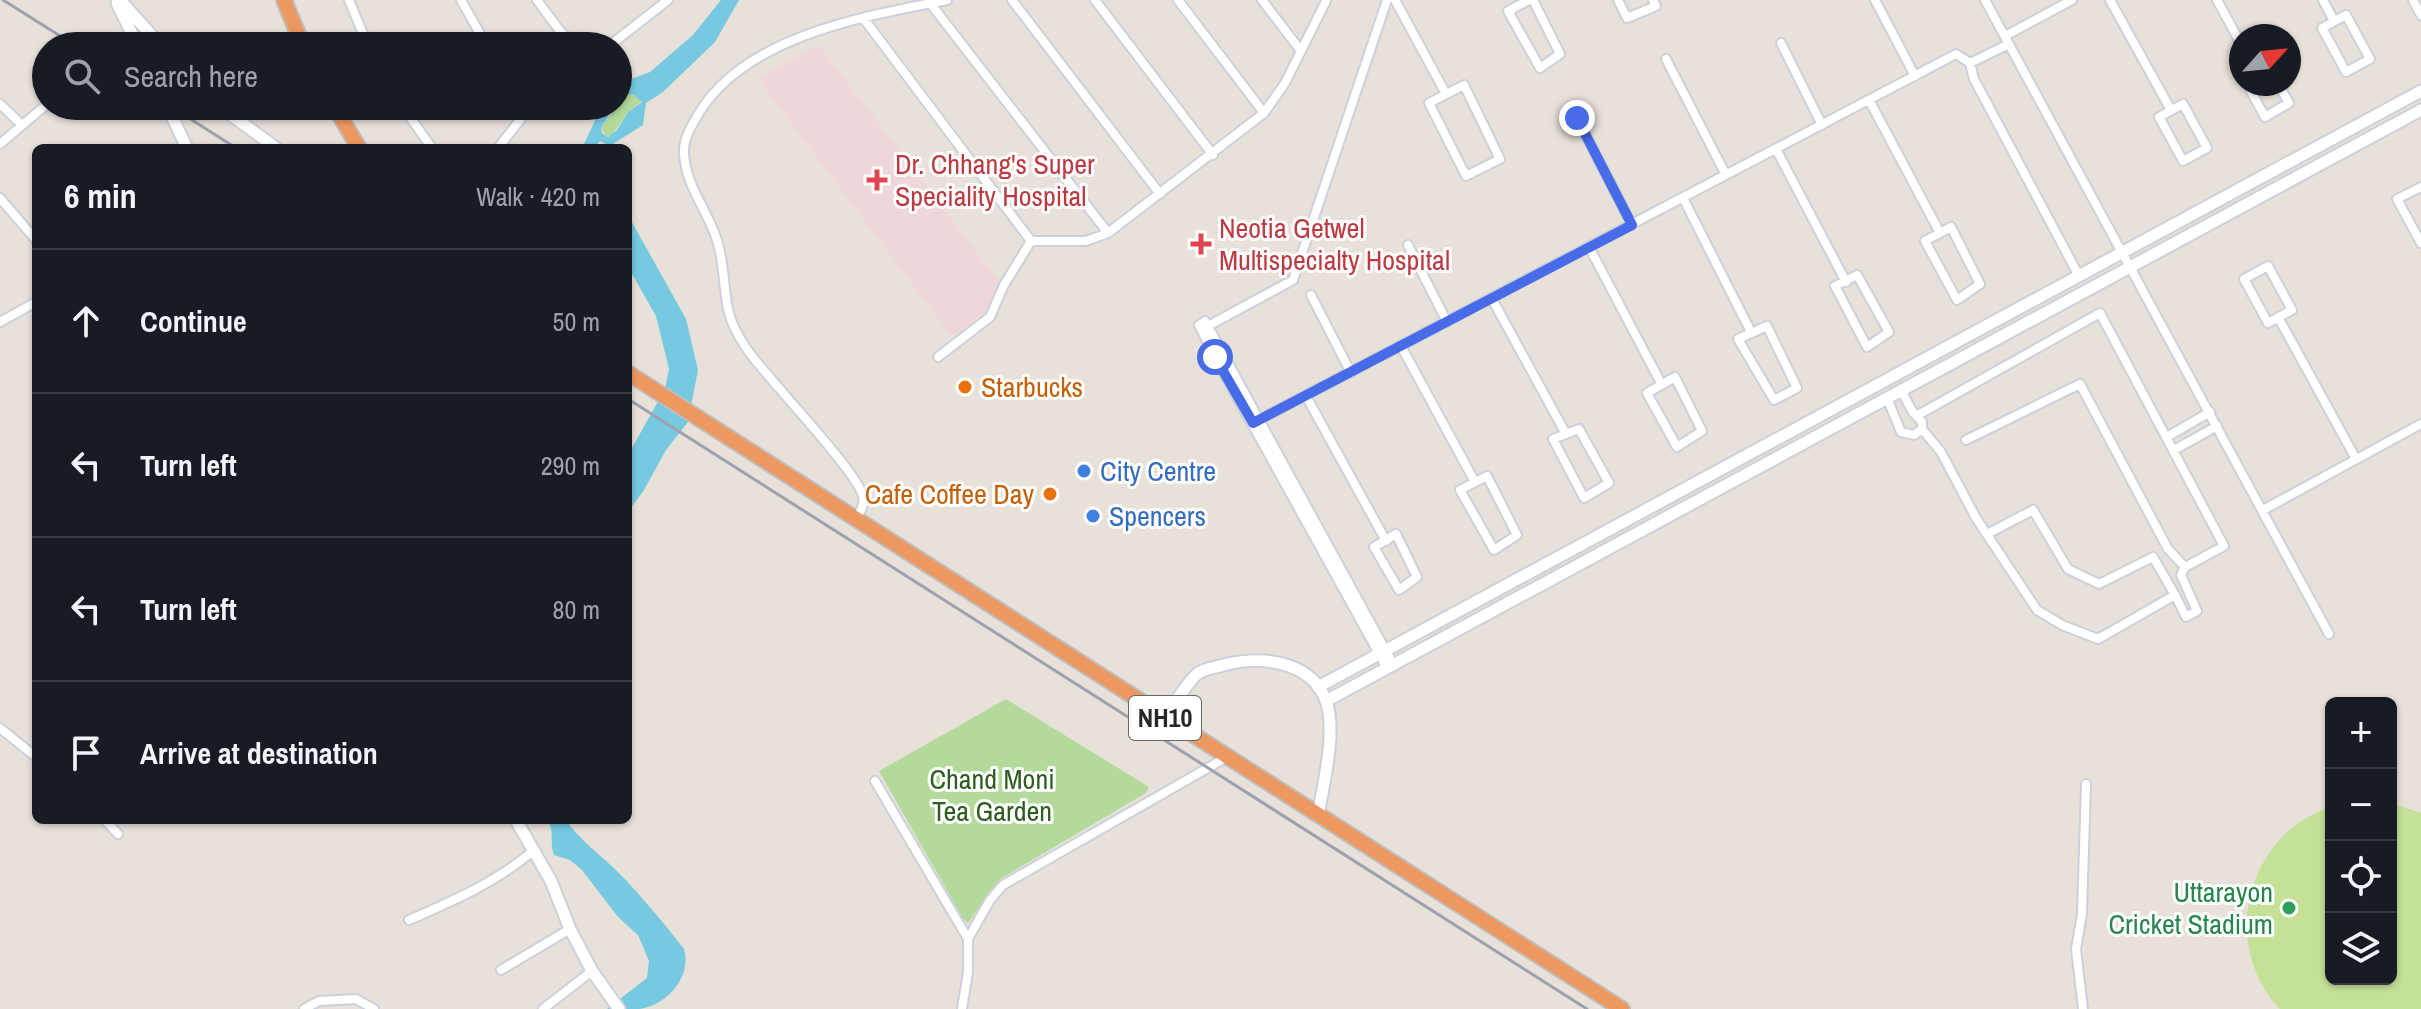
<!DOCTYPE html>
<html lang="en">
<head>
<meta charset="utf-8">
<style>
	body { margin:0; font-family:"Archivo Narrow",sans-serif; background:#20242c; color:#f1f3f6 }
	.controls { position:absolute; right:24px; bottom:24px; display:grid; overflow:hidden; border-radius:12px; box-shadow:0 2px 6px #0004 }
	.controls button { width:72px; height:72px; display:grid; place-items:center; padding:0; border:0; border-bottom:2px solid #363941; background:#171b24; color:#f1f3f6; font:40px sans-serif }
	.compass { position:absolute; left:2229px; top:24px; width:72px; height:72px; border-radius:50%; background:#171b24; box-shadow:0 2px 6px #0004; rotate:63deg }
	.stop { position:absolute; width:24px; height:24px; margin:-18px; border:6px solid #486be7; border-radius:50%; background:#fff }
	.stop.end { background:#486be7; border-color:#fff; box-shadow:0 2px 8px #0008 }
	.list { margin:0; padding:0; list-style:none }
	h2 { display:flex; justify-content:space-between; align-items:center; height:104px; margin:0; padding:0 32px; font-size:34px }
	h2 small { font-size:26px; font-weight:400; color:#9ea1a6 }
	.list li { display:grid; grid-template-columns:52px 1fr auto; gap:24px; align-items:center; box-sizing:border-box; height:144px; padding:0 32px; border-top:2px solid #363941 }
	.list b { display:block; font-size:30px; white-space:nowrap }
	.list em { font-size:26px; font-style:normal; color:#9ea1a6 }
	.icon { flex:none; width:44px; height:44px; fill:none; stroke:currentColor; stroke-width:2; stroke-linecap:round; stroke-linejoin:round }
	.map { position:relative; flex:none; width:2421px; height:1009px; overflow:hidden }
	.search { position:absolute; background:#171b24; box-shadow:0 2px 6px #0004; left:32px; top:32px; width:600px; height:88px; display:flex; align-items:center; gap:20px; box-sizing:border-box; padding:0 28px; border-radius:44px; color:#9ea1a6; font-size:30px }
	.panel { position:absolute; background:#171b24; box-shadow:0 2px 6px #0004; left:32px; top:144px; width:600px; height:680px; border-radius:12px }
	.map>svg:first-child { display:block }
	.medical { fill:#efd7d9 }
	.green { fill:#b3da9b }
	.pitch { fill:#c4e197 }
	.water { fill:#76c9e1 }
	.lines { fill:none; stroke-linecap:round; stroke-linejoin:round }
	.street-casing { stroke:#ccd0db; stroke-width:12 }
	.secondary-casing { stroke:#ccd0db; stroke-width:15 }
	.highway-casing { stroke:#bebebe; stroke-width:18 }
	.street { stroke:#fff; stroke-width:8 }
	.secondary { stroke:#fff; stroke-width:11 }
	.highway { stroke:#ed9860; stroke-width:14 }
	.rail { stroke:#9da1b0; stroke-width:3 }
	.route { stroke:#486be7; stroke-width:10 }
	.health-dot { fill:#e0444e; stroke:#fff; stroke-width:3 }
	.food-dot { fill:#e8710a; stroke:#fff; stroke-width:3 }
	.shop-dot { fill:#3f7fe0; stroke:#fff; stroke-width:3 }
	.leisure-dot { fill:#2e9e5b; stroke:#fff; stroke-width:3 }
	.labels { text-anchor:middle; stroke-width:6; stroke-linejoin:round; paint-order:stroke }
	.shield { fill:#fff; stroke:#686868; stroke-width:2 }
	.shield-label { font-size:26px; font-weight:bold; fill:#272727 }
	.health-label { font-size:28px; fill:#be3a42; stroke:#fff; text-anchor:start }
	.food-label { font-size:28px; fill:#c56008; stroke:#fff; text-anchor:start }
	.shop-label { font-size:28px; fill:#366cbe; stroke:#fff; text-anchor:start }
	.park-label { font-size:28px; fill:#2e5b20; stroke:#fff }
	.leisure-label { font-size:28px; fill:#27864d; stroke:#fff; text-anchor:end }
</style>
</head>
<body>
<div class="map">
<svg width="2421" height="1009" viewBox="0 0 2421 1009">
	<rect width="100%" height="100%" fill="#e8e1da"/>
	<path class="medical" d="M819 45 999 281 984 315 951 336 757 78Z"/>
	<path class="green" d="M626 94 634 95 642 101 628 112 612 135 606 136 601 128Z
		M1006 699 1149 787 1146 793 1000 879 968 923 962 917 879 771Z"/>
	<path class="pitch" d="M2391 803 2421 813V1009H2280C2219 945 2246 834 2331 807V979H2391Z"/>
	<path class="water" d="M721 0H739L715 42 663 92 646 103 643 125 613 144 608 145 600 141 594 148H582L602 106H615L601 128 602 133 608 137 617 130 628 112 642 102 634 95 626 94 618 102V84L650 72 693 35Z
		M628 215 686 319 698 370 688 422 666 450 644 490 628 512V455L665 389 669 369 656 316 628 267Z
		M548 820H566C580 841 601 855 619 873 642 897 664 923 684 949 692 977 667 1005 640 1009 629 1009 617 1009 607 1009L647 978 649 961 638 935 618 917 582 870 570 860 554 855C549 842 555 835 548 820Z"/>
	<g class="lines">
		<g class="street-casing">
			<path id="street" d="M349 0 368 46
				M461 0 487 46
				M537 0 560 31 576 46
				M1012 0 1160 194
				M1095 0 1213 155
				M1178 0 1264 113
				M1262 0 1301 51
				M1395 0 1446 94
				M1529 0 1508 11 1540 68 1560 54 1533 0
				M1618 0 1627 18 1656 6 1653 0
				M1875 0 1915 76
				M1985 0 2329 634
				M2110 0 2171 110
				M2217 0 2241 44
				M2323 0 2334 21
				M2413 0 2421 15
				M930 3 1108 233
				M2346 15 2370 59 2346 72 2322 28Z
				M864 19 1031 241
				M2005 36 2072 0
				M1781 43 1822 125
				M609 46 668 0
				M1666 59 1726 175
				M1970 63 1974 79 2079 276
				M2241 72V73
				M2247 84 2265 117 2289 103 2278 84
				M1464 85 1500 159 1466 176 1429 103Z
				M1869 100 1940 233
				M0 104 22 125
				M2183 104 2207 148 2183 161 2159 117Z
				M402 106 432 148
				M1577 118 1632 225
				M0 144 46 105
				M498 148 531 106
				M1776 149 1846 282
				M2421 187 2397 199 2421 243
				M0 198 36 240
				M1683 198 1751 332
				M1951 227 1980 284 1957 300 1925 241Z
				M1031 241H1086L1108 233 1264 113 1285 83 1326 1
				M1408 245 1447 322
				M1589 247 1662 385
				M2268 266 2292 310 2268 323 2244 279Z
				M1857 275 1889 332 1867 347 1835 286Z
				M1311 295 1351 373
				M1492 299 1566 434
				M2278 317 2356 459
				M0 322 36 302
				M1208 326 1293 280 1387 0
				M1767 326 1797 388 1774 400 1738 339Z
				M1401 346 1475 482
				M938 357 990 317 1004 285 1031 241
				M1675 377 1702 431 1677 447 1647 393Z
				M1901 390 1912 411 1922 422V429L1941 452 1976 518 2037 610 2062 625 2098 639 2175 595 2186 617 2197 611 2181 575 2185 567 2224 546 2100 313 1918 415
				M1306 396 1386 541
				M1887 398 1901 432 1914 435 1922 429
				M1253 423 1956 54 1970 63 2009 44
				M1579 429 1609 483 1584 498 1553 439Z
				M2167 437 2210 412
				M1966 440 2080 384 2168 549 2185 567
				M2174 450 2217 426
				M1487 476 1517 535 1494 550 1460 490Z
				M2263 510 2421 424
				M856 519C860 512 865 505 863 496 858 476 801 414 785 395 764 370 735 342 728 309 723 284 724 256 714 232 704 206 685 182 684 153 683 139 692 125 699 113 746 36 865 16 947 0
				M1396 534 1417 577 1399 590 1374 547Z
				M1987 534 2033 510 2068 569 2099 584 2153 557 2175 595
				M1387 668 1215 357 1199 325 1205 321 1393 664
				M0 728 36 757
				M875 781 968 939
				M105 820 118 834
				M409 920C453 901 497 882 534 850
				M501 970 570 929
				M304 1009 319 1001 356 999 374 1009
				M543 1009 592 971
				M962 1009 968 972V939L990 900 1003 885 1227 757
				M2083 1009 2076 949 2082 914 2086 784"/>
		</g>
		<g class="secondary-casing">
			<path id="secondary" d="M120 0 161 46
				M117 3 138 46
				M167 106 187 148
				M219 106 276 148
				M1318 687 2421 91
				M1326 701 2421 110
				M1164 718C1175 704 1185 685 1197 674 1203 669 1213 668 1220 666 1256 655 1311 659 1326 701 1337 732 1323 785 1318 816
				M516 820 551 881 570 929 592 971 619 1009"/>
		</g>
		<g class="highway-casing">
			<path id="highway" d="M284 0 303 46
				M334 106 359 148
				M628 373 1622 1009"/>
		</g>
		<use href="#street" class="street"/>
		<use href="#secondary" class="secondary"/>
		<use href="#highway" class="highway"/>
		<path class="rail" d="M3 0 76 46
			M170 106 236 148
			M628 399 1587 1009"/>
	</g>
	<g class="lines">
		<path class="route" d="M1215 357 1253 423 1632 225 1577 118"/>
	</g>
	<g class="health-dot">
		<path d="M873 168h8v8h8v8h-8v8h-8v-8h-8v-8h8z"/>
		<path d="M1197 232h8v8h8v8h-8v8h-8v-8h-8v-8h8z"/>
	</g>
	<g class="food-dot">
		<circle cx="965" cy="387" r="8"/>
		<circle cx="1050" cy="494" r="8"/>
	</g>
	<g class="shop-dot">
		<circle cx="1084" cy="471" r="8"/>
		<circle cx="1093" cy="516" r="8"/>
	</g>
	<circle class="leisure-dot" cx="2289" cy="908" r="8"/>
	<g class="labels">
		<rect class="shield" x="1129" y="696" width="72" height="44" rx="6"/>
		<g class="shield-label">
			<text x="1165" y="727">NH10</text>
		</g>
		<g class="health-label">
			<text x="895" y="174">Dr. Chhang's Super<tspan x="895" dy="32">Speciality Hospital</tspan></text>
			<text x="1219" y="238">Neotia Getwel<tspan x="1219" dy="32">Multispecialty Hospital</tspan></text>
		</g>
		<g class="food-label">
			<text x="981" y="397">Starbucks</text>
			<text x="1034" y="504" text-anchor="end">Cafe Coffee Day</text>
		</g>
		<g class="shop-label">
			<text x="1100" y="481">City Centre</text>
			<text x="1109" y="526">Spencers</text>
		</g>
		<g class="park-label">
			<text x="992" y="789">Chand Moni<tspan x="992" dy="32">Tea Garden</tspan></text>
		</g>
		<g class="leisure-label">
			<text x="2273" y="902">Uttarayon<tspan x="2273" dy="32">Cricket Stadium</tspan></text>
		</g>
	</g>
</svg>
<div class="controls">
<button>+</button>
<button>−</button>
<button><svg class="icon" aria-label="locate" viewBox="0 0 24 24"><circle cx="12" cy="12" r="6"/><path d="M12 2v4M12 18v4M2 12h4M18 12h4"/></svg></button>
<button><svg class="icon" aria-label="layers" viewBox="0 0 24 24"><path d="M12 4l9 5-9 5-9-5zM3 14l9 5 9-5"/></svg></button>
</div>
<svg class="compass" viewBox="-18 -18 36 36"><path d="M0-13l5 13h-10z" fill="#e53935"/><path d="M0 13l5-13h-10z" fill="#9ea1a6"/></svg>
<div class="stop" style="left:1215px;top:357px"></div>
<div class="stop end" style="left:1577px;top:118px"></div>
<div class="search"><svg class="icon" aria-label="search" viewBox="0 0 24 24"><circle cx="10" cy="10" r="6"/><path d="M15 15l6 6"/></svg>Search here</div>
<section class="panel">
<h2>6 min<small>Walk · 420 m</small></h2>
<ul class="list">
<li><svg class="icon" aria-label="ahead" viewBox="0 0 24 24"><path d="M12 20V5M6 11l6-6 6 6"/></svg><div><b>Continue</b></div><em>50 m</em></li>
<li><svg class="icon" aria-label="left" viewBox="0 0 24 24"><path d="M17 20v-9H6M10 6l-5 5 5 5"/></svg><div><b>Turn left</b></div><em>290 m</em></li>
<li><svg class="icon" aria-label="left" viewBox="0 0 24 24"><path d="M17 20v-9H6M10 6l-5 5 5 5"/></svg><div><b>Turn left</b></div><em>80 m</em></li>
<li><svg class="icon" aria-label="arrive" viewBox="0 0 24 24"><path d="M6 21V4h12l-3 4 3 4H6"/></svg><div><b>Arrive at destination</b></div></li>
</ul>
</section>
</div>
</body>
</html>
